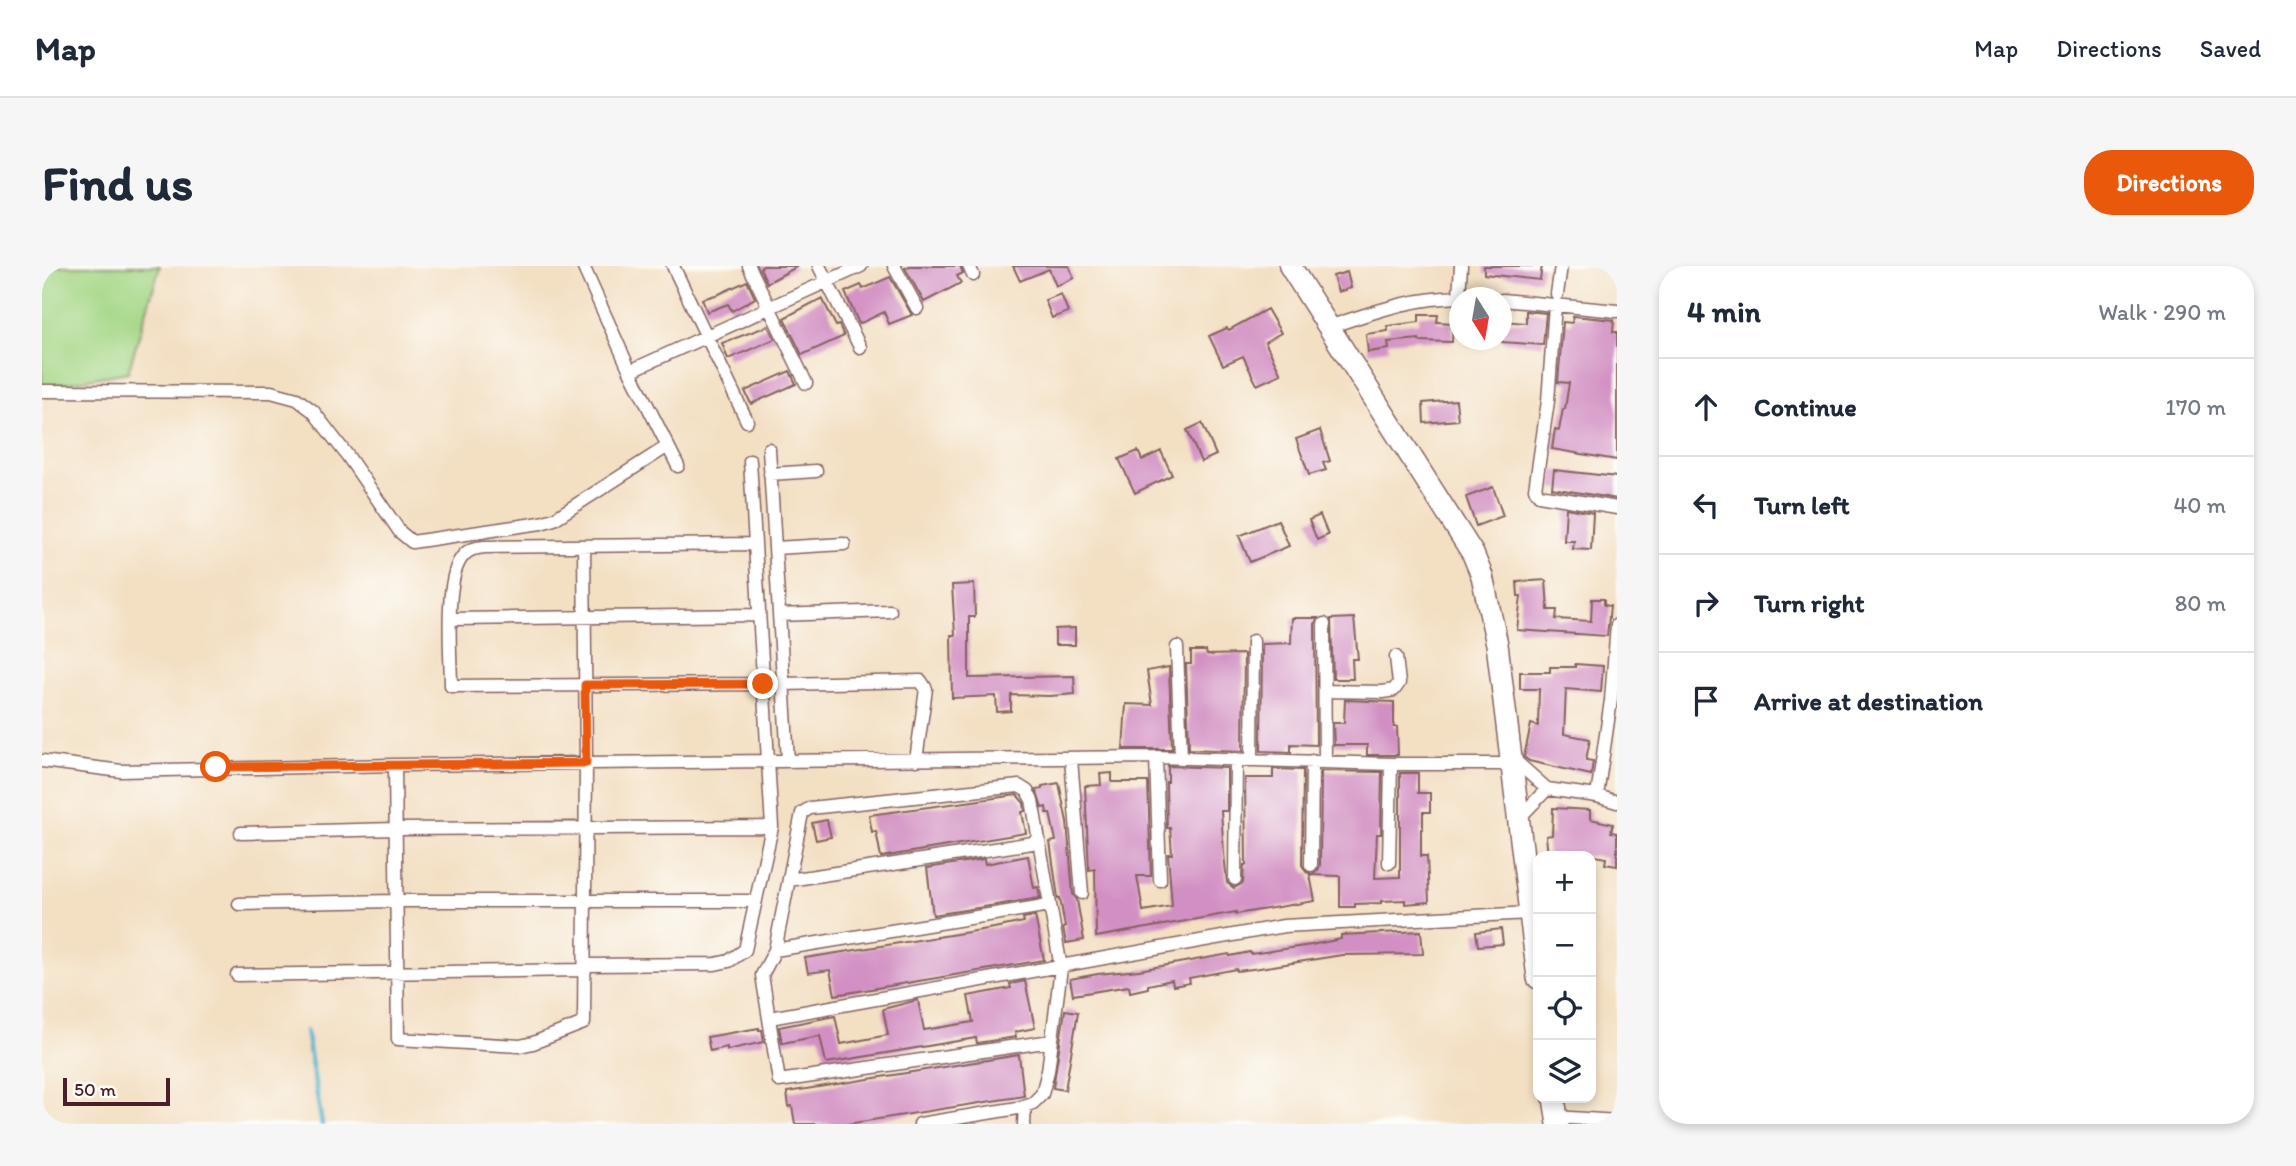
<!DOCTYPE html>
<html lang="en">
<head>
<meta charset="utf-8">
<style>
	body { margin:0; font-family:Itim,sans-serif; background:#f6f6f7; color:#1f2937 }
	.controls { position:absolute; right:21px; bottom:21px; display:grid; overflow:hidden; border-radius:14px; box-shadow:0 4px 10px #0003 }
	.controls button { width:63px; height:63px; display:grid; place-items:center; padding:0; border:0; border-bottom:2px solid #e0e1e3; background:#fff; color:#1f2937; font:35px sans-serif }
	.compass { position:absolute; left:1407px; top:21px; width:63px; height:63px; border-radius:50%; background:#fff; box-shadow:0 4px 10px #0003; rotate:169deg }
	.scale { position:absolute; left:21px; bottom:18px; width:107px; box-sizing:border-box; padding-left:7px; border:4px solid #4a1f2b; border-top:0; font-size:19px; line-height:24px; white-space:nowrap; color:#4a1f2b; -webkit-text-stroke:5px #fdfcf7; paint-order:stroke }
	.stop { position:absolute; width:21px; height:21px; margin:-16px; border:5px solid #ea580c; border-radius:50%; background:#fff }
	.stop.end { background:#ea580c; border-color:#fff; box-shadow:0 2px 7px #0008 }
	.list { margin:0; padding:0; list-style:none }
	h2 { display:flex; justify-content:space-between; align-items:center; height:91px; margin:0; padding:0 28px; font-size:30px }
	h2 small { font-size:23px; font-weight:400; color:#747a83 }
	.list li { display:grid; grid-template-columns:46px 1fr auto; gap:21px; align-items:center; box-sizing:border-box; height:98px; padding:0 28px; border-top:2px solid #e0e1e3 }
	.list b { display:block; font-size:26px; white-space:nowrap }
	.list em { font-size:23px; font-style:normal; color:#747a83 }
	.icon { flex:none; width:38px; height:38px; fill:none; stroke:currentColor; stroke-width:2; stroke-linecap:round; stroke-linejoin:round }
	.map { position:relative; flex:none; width:1575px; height:858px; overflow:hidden; border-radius:28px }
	header { display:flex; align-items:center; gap:42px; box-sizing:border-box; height:98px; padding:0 35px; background:#fff; border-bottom:2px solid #e0e1e3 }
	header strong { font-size:33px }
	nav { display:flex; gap:38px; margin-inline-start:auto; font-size:24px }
	.intro { display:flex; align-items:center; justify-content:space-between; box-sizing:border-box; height:168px; padding:0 42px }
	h1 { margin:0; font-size:49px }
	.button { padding:18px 32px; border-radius:28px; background:#ea580c; color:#fff; font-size:24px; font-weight:700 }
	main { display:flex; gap:42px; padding:0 42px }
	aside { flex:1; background:#fff; border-radius:28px; box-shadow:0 4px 10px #0003 }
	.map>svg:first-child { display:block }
	.green { fill:#a5d787; stroke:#787b59; stroke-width:2 }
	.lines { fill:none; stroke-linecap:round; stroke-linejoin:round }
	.stream { stroke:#50b1cf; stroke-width:4.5 }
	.building { fill:#d28fc3 }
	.minor-casing { stroke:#856260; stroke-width:15 }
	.trunk-casing { stroke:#856260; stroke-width:24 }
	.minor { stroke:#fff; stroke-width:12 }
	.trunk { stroke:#fff; stroke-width:21 }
	.route { stroke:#ea580c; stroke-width:9 }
</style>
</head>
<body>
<header>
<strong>Map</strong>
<nav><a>Map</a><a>Directions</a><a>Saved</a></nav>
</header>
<div class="intro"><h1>Find us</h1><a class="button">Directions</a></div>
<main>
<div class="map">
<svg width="1575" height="858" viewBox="0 0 1575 858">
	<rect width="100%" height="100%" fill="#fdfcf7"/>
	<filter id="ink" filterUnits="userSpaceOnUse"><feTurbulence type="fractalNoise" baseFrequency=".0143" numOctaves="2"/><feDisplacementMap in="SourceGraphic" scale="14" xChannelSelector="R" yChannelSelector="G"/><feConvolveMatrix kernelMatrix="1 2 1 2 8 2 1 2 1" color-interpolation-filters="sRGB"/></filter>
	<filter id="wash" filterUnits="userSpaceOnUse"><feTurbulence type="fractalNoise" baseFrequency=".00686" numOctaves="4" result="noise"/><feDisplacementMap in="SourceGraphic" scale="28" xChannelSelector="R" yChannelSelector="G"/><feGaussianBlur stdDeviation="1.57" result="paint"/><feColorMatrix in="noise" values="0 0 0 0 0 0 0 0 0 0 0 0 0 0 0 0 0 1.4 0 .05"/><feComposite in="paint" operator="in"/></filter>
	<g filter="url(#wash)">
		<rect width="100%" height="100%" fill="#f3dfc2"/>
		<path class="green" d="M0 0H118L86 106 0 121Z"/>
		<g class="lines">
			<path class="stream" d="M264 765 280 858"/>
		</g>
		<g id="blocks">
			<path class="building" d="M721 0H756L725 17 718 2Z
				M868 0H918L921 7 915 10 919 17 882 36 863 2Z
				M971 0H1027L1032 12 1014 20 1007 3 978 15Z
				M1442 0H1500L1498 14 1442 8Z
				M1305 6 1309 22 1296 26 1291 10Z
				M848 11 870 49 847 58 842 46 817 58 803 26 819 19 821 23Z
				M705 15 713 32 690 45 686 38 665 46 660 33 677 28Z
				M1019 28 1026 46 1010 52 1003 34Z
				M780 32 794 60 797 59 802 70 760 89 742 52Z
				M1225 43 1239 67 1223 76 1239 108 1215 119 1201 90 1181 99 1167 70 1185 62 1187 64Z
				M1484 45 1504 47 1501 79 1460 76V55L1484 57Z
				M1377 49H1396L1395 56 1411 57 1410 76 1377 75V73L1346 76 1347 83 1326 86 1324 68 1346 65 1345 60 1377 56Z
				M1531 50 1572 54 1571 66H1575V194L1510 183 1513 163 1517 164 1521 143H1523L1527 117 1516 116 1521 56 1530 57Z
				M726 60 733 73 686 93 680 77Z
				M748 105 754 118 709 138 703 125Z
				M1414 134 1416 154 1382 157 1381 137Z
				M1160 157 1174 189 1159 196 1145 164Z
				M1278 164 1288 195 1281 197 1284 204 1267 209 1254 173Z
				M1096 185 1100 194 1119 185 1130 209 1093 227 1077 193Z
				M1512 204 1575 211V233L1510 222Z
				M1451 221 1461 250 1434 260 1424 231Z
				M1524 242 1551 247 1549 284 1531 283 1532 275H1522Z
				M1278 249 1286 269 1275 274 1267 254Z
				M1236 254 1247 280 1208 296 1197 270Z
				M1504 314 1506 344H1515L1514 353 1549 355 1550 333H1562V339L1568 340 1565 370 1475 364 1479 330H1476L1475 316Z
				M932 318 933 351H927V412L1032 410 1033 428 1008 430 969 429V445L955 446 954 430 910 432 909 369H913L910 319Z
				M1250 352H1276L1273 358 1274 479 1249 478V486L1219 485 1220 378 1249 377Z
				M1312 352 1316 393H1310L1311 413H1291L1289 353Z
				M1033 362V379H1013V363Z
				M1149 385H1164L1165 389 1202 388 1201 485 1147 483 1144 398H1149Z
				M1533 398 1561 400 1559 426 1524 423 1522 468 1548 473 1544 494 1551 495 1549 509 1487 495 1482 491 1489 458 1496 460 1497 423H1478V406H1508V401H1533Z
				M1127 401 1130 483H1081L1084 438 1110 439 1105 405Z
				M1303 434 1352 436V461H1355L1356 489H1325V479H1292L1291 457H1302Z
				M1126 500 1185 502V545H1179L1182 587 1185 617 1192 622 1201 617 1202 599H1204L1203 512H1231V503L1261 504 1260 599 1264 606 1270 608 1276 604 1278 599 1279 505 1340 506 1339 568H1335L1333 612 1358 611V507H1376V527H1388V546H1381V563H1379V590H1385L1387 636 1363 638V634L1340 635V637L1313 638V641H1298V610L1268 609 1273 635 1194 648V646L1054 671 1053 603 1047 604 1043 520 1059 519 1058 508 1070 507V516H1106L1109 610H1095L1101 645 1130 640 1126 588H1130L1128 562H1125L1124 516H1126Z
				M1017 517 1025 556 1031 628 1035 634 1042 674 1024 677 1021 662 1023 661 1018 632H1016L1008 576 1014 575 1008 547H1005L1004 541 1000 542 994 524 1000 523V520Z
				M975 529 982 537 983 545 980 546 984 567 839 591 834 565 830 566 827 549Z
				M1511 542 1548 544V553L1571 558 1569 566 1575 567V600L1563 598 1564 592 1553 590H1506L1504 570 1510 569Z
				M785 554 789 571 774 574 770 557Z
				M986 590 992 622 996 621 998 632 891 649 885 602 942 593 943 598Z
				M993 650 1002 694 793 729 788 704 766 707 763 692 952 662 982 656 981 652Z
				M1459 663 1461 678 1436 680 1434 666Z
				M1379 665 1381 688 1300 689 1218 702 1195 705 1194 703 1147 712 1148 717 1131 720 1130 714 1106 719V722L1088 726 1087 720 1031 729 1028 713 1056 708 1097 704 1187 688 1188 690 1208 686 1209 688 1269 679 1299 673V669Z
				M983 715 993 762 973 766 974 771 935 777 934 772 784 797 778 770 740 777 737 761 793 750 799 778 846 769 841 743 876 734 882 764 931 756 926 730 969 722 968 718Z
				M1023 744 1036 746 1023 824 1011 822Z
				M717 762V764H720L722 776 685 784V781L668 785 665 771Z
				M977 789 982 830 805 858H753L750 840 747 841 745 826Z"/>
		</g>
	</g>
	<g filter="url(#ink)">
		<use href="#blocks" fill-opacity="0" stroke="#856260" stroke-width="2"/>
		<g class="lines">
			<g class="minor-casing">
				<path id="minor" d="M541 0 588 105 636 200
					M631 0 705 155
					M707 0 764 117
					M777 0 818 81
					M852 0 875 42
					M927 0 931 9
					M1515 28 1519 0
					M1417 30 1419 0
					M1460 34 1575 45
					M1513 39 1506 135 1493 223 1497 229 1575 242
					M1287 61C1333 45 1385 27 1434 32
					M588 105 819 0
					M0 125 229 126 255 133 271 145 305 189 358 266 370 276 499 257 512 253 626 180
					M727 183 746 495
					M728 208 774 205
					M713 278 442 281C434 282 427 283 422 289 401 309 409 391 409 420L721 418
					M733 282 802 278
					M737 349 848 345
					M409 353 717 349
					M1282 358 1283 496
					M1135 381 1139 492
					M741 418 879 415 884 423 874 494
					M1283 425 1341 426 1352 424 1357 417 1354 391
					M1114 491 1118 614
					M1470 492 1505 523 1555 530 1575 536
					M1029 493 1040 627
					M1210 494 1211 375
					M0 495 79 505 353 499 1114 491 1349 498H1470
					M353 499 356 773 478 780 491 777 542 757 544 497 542 280
					M1555 530 1569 434 1575 359
					M1476 553 1505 523
					M199 567 354 563 730 561
					M1347 597 1349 498
					M1269 599 1270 495
					M1193 613 1194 493
					M747 614 997 576
					M197 638 354 635H714
					M733 684 1008 639
					M543 699 673 698 687 695 703 684 730 561 708 195
					M195 709 543 704
					M728 752 1242 660 1488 647
					M1514 851 1575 855
					M878 858 976 842 991 837 1000 828 1006 805 1019 702 990 534 985 525 977 520 768 542 760 547 733 684 720 709 737 815 1009 775
					M982 858 983 840"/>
			</g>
			<g class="trunk-casing">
				<path id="trunk" d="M1248 0 1431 288 1440 310 1455 378 1496 712
					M1512 832 1516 858"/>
			</g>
			<use href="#minor" class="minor"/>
			<use href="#trunk" class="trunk"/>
		</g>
	</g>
	<g class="lines" filter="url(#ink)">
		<path class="route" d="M174 501 544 497 543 419 721 418"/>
	</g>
</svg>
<div class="controls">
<button>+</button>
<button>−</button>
<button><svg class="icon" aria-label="locate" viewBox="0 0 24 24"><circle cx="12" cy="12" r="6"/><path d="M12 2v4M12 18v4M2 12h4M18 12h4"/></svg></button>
<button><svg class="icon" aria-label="layers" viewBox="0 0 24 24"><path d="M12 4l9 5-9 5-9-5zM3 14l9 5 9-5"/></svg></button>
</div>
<svg class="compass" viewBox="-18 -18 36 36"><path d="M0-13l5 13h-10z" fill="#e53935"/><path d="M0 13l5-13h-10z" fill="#747a83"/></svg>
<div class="scale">50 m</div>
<div class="stop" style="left:174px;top:501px"></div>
<div class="stop end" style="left:721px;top:418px"></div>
</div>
<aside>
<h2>4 min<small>Walk · 290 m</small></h2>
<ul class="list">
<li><svg class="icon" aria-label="ahead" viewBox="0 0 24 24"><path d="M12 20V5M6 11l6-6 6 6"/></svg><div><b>Continue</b></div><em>170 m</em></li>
<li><svg class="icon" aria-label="left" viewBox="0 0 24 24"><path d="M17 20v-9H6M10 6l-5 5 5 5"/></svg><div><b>Turn left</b></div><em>40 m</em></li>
<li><svg class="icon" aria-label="right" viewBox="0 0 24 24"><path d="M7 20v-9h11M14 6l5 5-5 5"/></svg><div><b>Turn right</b></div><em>80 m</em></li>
<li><svg class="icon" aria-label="arrive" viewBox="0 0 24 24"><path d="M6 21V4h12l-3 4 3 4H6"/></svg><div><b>Arrive at destination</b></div></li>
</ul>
</aside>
</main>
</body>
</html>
